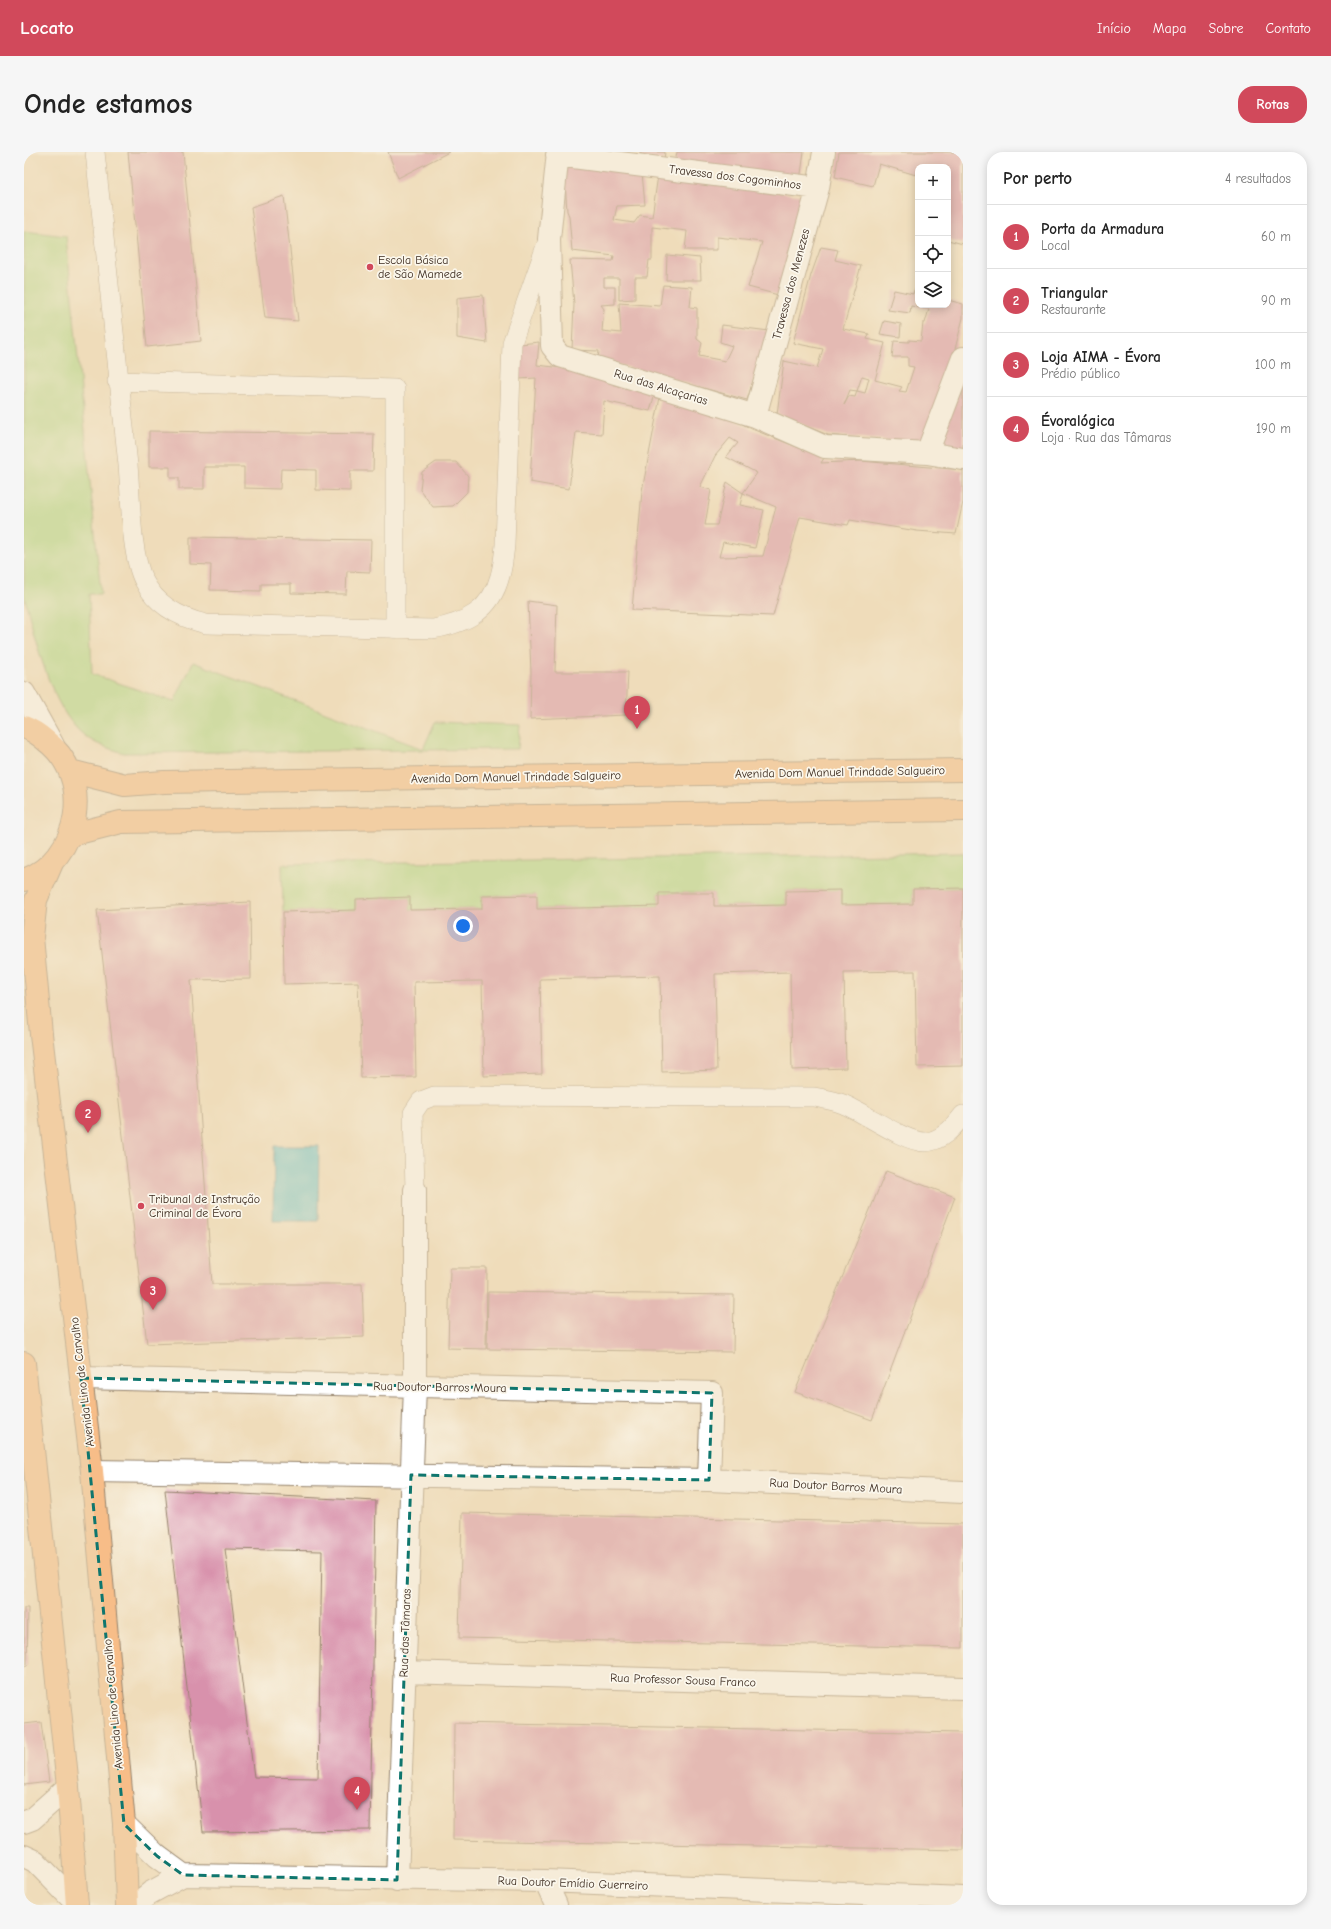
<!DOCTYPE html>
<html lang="pt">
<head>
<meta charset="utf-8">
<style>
	body { margin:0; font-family:"Comic Neue",sans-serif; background:#f6f6f6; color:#222 }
	.controls { position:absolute; right:12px; top:12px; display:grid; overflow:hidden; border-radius:8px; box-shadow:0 2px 10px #0003 }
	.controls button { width:36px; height:36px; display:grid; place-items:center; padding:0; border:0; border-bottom:1px solid #e0e0e0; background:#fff; color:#222; font:20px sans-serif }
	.you { position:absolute; left:439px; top:774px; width:14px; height:14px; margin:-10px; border:3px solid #fff; border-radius:50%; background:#1a73e8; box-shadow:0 0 0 6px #1a73e833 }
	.badge { display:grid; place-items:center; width:26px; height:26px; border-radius:50%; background:#d1495b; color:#fff; font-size:13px; font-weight:700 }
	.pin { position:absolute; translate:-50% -33px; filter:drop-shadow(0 1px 2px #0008) }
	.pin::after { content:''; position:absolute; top:21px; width:14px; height:12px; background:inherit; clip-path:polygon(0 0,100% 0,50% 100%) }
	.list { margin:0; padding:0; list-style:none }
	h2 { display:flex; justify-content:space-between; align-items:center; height:52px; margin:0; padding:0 16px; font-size:17px }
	h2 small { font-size:13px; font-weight:400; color:#767676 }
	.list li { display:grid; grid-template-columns:26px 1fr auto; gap:12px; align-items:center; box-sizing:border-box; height:64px; padding:0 16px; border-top:1px solid #e0e0e0 }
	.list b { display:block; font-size:15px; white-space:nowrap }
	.list p { margin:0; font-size:13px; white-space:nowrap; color:#767676 }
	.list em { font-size:13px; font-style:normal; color:#767676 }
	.icon { flex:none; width:22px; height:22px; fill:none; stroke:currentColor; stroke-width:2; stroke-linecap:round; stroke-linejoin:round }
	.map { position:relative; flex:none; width:939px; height:1753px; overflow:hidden; border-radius:16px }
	header { display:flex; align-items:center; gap:24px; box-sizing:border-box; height:56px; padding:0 20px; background:#d1495b; color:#fff }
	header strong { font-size:19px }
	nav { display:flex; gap:22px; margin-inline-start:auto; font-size:14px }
	.intro { display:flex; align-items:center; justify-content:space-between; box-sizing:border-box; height:96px; padding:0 24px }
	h1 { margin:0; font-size:28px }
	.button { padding:10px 18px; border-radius:16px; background:#d1495b; color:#fff; font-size:14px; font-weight:700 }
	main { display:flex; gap:24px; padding:0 24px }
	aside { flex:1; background:#fff; border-radius:16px; box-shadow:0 2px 10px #0003 }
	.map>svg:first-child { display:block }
	.green { fill:#acda88; stroke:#748253 }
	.water { fill:#53bfce; stroke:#477476 }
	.building { fill:#d891ac; fill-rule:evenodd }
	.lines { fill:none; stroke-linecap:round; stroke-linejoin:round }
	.lane-casing { stroke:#95836c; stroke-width:20 }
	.street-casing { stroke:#95836c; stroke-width:24 }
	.primary-casing { stroke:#95836c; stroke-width:24 }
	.lane { stroke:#fff; stroke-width:19 }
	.street { stroke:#fff; stroke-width:22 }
	.primary { stroke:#f7bd88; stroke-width:22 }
	.marked { fill:none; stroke:#0f766e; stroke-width:3; stroke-dasharray:8 5; stroke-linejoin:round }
	.poi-dot { fill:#d1495b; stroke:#fbf7ec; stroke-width:1.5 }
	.labels { text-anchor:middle; stroke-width:3.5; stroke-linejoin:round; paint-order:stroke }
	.street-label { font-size:12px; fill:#3b2a1e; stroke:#fbf7ec }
	.poi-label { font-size:12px; fill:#3b2a1e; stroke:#fbf7ec; text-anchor:start }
</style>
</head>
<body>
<header>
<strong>Locato</strong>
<nav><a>Início</a><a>Mapa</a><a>Sobre</a><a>Contato</a></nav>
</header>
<div class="intro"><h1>Onde estamos</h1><a class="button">Rotas</a></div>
<main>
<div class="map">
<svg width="939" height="1753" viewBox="0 0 939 1753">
	<rect width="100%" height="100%" fill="#fbf7ec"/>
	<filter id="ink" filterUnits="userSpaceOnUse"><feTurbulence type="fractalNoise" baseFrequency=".025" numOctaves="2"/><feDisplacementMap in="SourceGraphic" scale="8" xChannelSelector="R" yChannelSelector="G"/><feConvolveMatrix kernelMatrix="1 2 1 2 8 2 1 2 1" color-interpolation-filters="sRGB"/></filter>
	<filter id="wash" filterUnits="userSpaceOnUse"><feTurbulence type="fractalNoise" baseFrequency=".012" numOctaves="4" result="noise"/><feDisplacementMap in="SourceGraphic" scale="16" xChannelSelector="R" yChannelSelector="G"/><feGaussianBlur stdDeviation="0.9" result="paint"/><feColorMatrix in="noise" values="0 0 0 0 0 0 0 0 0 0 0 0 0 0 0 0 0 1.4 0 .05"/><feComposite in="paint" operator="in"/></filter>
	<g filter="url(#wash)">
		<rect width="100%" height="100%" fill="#efdcba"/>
		<path class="green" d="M0 79 42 84 77 442H65L68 522 150 550 169 510 399 597 411 570 496 573 494 597 100 601C87 597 72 593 61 584 26 557 11 485 0 443Z
			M939 701V736L889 737V752L817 753V738L762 739V753L690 754V741H635V754L513 757 512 743 458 744V757L386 758V745L332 747V758L259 760 258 712Z"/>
		<path class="water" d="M250 994H295L294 1069H249Z"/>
		<g id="blocks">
			<path class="building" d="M104 0H159L177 189 123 195Z
				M364 0H425L374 26Z
				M617 0H641L640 8 616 7Z
				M653 0H780L776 29 651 11Z
				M815 0H939V92L924 88V15H894L892 23 855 12 849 34 811 25Z
				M540 16H570L618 21 621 53 593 54 590 68 610 71 616 63 628 65 634 23 781 44 758 144 724 135 738 90 693 85V98H661L663 79 628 75V108H625L623 125H611V147L595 148V126H580V135H591V152L577 153 580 157 578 179 597 181 595 151 636 154 639 133 668 135 666 155 673 156V187L678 191 675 204 701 209 708 194 696 190 698 173 745 179 723 248 574 207 575 199 548 198 550 152 546 108 589 109 590 104 548 99 545 64 543 59Z
				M260 44 274 169 241 166 227 55Z
				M797 95 814 98 811 108 837 114 819 177 845 182 843 187 861 191 851 228 878 235 875 239 882 240 890 215 884 214V205H868L870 189 885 190V188L897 189 899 171H901L905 157 887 154 886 161 864 158 870 138 889 142 890 138H894V153H924V148L939 152V166L932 193 917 246 900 292 804 283 753 262 760 209 793 216 799 197 769 191 787 123ZM838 224 845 226 841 241 833 239ZM826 238 833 239 831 245 825 244 820 253Z
				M643 103 676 106 677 128H642Z
				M459 143 463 191 433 186V146Z
				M860 169 877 172 876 185 856 182Z
				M515 190 513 213 573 220 632 238 626 259 580 249 578 282 552 280 545 337 506 330 512 226 495 227 496 192Z
				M939 226V296L909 293Z
				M636 245 691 258 728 277 800 306 797 311 837 309 939 318V350L932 382 893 379 826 368 824 373 776 365 749 464 608 458 618 339ZM706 286 714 291 702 305 733 321 719 341 752 355 739 404 695 405 699 390 731 396 740 358 716 353 719 341 703 330 693 373H681L687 338 676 335 691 304Z
				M125 279 350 282 349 319H326V339L292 338V318L257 317 256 337 220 336V315H180V337H155V326H146V315H125Z
				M412 310H432L444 324 443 340 429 354 409 355 396 338 398 320Z
				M166 385 347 388 346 420 323 419 322 442 267 441V432H237V439L186 438 187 413 166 412Z
				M504 449 533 453 531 520H604L602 563 506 567 507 520Z
				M939 736V914L893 915 891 819 820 820 822 916 768 918 766 820 691 822 693 918 638 920 636 824 516 827 518 922 460 924 458 829 390 830 392 925 337 926 334 830 260 832 259 760 332 758V747L386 745V758L458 757V744L513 743V757L635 754V741H690V754H716L762 753V739L817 738V753L889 752V737Z
				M226 750 227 827 167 828 188 1132H338L340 1185 123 1192 73 758Z
				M862 1019 931 1045 848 1268 771 1240Z
				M426 1116H463L462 1197 424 1196Z
				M464 1140 710 1143 709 1200 463 1197Z
				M141 1338 352 1349 346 1678 179 1680ZM201 1397 298 1399 294 1626 230 1625Z
				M438 1361 939 1372V1496L435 1486Z
				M0 1456H4L3 1514H0Z
				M17 1570 25 1630 0 1633V1572Z
				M430 1571 939 1581V1698L429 1688Z"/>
		</g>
	</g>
	<g filter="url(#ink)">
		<use href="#blocks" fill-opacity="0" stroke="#95836c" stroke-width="1"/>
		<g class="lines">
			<g class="lane-casing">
				<path id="lane" d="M71 0C81 104 93 208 104 313 107 344 106 402 120 429 132 453 157 466 182 472L409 477C442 471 467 459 476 424 479 414 480 403 481 393L488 191 523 91
					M93 229 371 237V477
					M391 1038 389 961 397 949 410 944 790 945C800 947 810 948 819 952 841 961 879 989 900 990 917 990 930 975 939 963"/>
			</g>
			<g class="street-casing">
				<path id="street" d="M534 0 525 87 528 194 536 204 731 264 801 295 903 301 939 307
					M533 3 794 36
					M731 264 794 36 800 0
					M903 301 939 206
					M0 541 29 593
					M57 1226 688 1241 685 1328
					M68 1319 685 1328 939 1340
					M380 1520 939 1536
					M0 1670 8 1667 44 1635
					M100 1672 133 1704 159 1723
					M0 1704 11 1709 53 1752
					M373 1728 391 1234V1038
					M521 1729 532 1753
					M111 1753 126 1741 159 1723 521 1729 939 1746"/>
			</g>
			<g class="primary-casing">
				<path id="primary" d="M0 575C8 578 14 582 21 588 71 625 57 707 0 728
					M46 619 101 633 140 630 939 618
					M46 683 97 670 939 658
					M28 711 12 748 8 785 17 882 68 1319 100 1672 103 1753
					M0 1211 44 1635 53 1753"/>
			</g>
			<use href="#lane" class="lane"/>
			<use href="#street" class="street"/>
			<use href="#primary" class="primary"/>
		</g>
	</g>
	<path d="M0 0H939V1753H0ZM57 1226 688 1241 685 1328 387 1323 373 1728 159 1723 133 1704 100 1672Z" fill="#efdcba" fill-opacity=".55" fill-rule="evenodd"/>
	<path class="marked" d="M57 1226 688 1241 685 1328 387 1323 373 1728 159 1723 133 1704 100 1672Z"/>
	<g class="poi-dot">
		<circle cx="346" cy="115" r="4"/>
		<circle cx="117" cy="1054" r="4"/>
	</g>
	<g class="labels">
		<g class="street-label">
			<text transform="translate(711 25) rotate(7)" y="4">Travessa dos Cogominhos</text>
			<text transform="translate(767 132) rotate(-75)" y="4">Travessa dos Menezes</text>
			<text transform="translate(637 235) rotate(17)" y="4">Rua das Alcaçarias</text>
			<text transform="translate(816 620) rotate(-1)" y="4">Avenida Dom Manuel Trindade Salgueiro</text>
			<text transform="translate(492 625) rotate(-1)" y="4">Avenida Dom Manuel Trindade Salgueiro</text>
			<text transform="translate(58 1230) rotate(-97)" y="4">Avenida Lino de Carvalho</text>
			<text transform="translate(416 1235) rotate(1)" y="4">Rua Doutor Barros Moura</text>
			<text transform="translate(812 1334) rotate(3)" y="4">Rua Doutor Barros Moura</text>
			<text transform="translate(381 1481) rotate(-88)" y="4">Rua das Tâmaras</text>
			<text transform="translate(659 1528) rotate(2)" y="4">Rua Professor Sousa Franco</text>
			<text transform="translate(89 1552) rotate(-95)" y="4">Avenida Lino de Carvalho</text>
			<text transform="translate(549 1731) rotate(2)" y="4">Rua Doutor Emídio Guerreiro</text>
		</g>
		<g class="poi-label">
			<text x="354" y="112">Escola Básica<tspan x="354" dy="14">de São Mamede</tspan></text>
			<text x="125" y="1051">Tribunal de Instrução<tspan x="125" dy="14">Criminal de Évora</tspan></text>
		</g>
	</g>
</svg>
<div class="controls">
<button>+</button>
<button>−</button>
<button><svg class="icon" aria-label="locate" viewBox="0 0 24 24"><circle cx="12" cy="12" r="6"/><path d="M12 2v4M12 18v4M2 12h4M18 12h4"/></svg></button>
<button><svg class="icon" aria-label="layers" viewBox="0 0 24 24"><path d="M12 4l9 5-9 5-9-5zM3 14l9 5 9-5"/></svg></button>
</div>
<div class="you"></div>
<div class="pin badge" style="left:613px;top:577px">1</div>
<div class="pin badge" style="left:64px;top:981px">2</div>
<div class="pin badge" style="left:129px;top:1158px">3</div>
<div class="pin badge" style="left:333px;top:1658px">4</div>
</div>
<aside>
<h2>Por perto<small>4 resultados</small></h2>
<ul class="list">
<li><span class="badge">1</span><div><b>Porta da Armadura</b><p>Local</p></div><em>60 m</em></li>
<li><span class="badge">2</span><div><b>Triangular</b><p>Restaurante</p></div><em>90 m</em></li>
<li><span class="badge">3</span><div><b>Loja AIMA - Évora</b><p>Prédio público</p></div><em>100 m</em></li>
<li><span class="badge">4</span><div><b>Évoralógica</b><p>Loja · Rua das Tâmaras</p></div><em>190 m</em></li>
</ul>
</aside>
</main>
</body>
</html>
